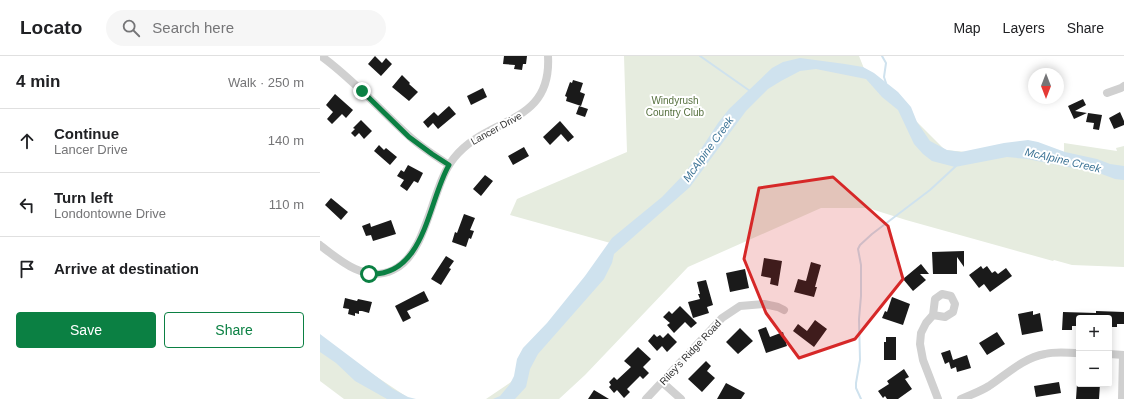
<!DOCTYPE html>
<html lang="en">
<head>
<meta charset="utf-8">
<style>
	body { margin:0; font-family:Helvetica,sans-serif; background:#f6f6f6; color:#202124 }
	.controls { position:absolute; right:12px; bottom:12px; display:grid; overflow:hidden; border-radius:4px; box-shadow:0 2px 10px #0003 }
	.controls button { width:36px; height:36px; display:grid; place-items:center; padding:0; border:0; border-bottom:1px solid #e0e0e0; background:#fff; color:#202124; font:20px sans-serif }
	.compass { position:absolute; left:708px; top:12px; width:36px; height:36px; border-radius:50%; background:#fff; box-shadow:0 2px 10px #0003; rotate:180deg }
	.stop { position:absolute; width:12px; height:12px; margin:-9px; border:3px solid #0b8043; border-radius:50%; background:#fff }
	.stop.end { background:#0b8043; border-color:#fff; box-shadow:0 1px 4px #0008 }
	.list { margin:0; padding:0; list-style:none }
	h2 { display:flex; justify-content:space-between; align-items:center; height:52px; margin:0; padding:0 16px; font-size:17px }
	h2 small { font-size:13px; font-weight:400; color:#757577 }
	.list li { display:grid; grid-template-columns:26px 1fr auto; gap:12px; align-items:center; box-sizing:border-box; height:64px; padding:0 16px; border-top:1px solid #e0e0e0 }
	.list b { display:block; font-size:15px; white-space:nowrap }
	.list p { margin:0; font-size:13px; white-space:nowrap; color:#757577 }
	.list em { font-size:13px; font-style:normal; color:#757577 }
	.actions { display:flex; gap:8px; padding:12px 16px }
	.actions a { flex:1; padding:9px 0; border:1px solid #0b8043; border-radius:4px; text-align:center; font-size:14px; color:#0b8043 }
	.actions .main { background:#0b8043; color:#fff }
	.icon { flex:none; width:22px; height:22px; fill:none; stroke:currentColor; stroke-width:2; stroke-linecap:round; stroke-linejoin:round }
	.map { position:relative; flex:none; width:804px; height:343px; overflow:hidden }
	header { display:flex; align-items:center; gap:24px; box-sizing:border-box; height:56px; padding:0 20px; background:#fff; border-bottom:1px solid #e0e0e0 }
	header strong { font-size:19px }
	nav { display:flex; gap:22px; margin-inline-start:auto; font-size:14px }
	.search { width:280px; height:36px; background:#f6f6f6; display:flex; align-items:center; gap:10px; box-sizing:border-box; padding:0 14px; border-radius:22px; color:#757577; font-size:15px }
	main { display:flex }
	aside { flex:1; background:#fff }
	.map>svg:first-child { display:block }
	.green { fill:#e6ecdf }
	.water { fill:#cfe2ee }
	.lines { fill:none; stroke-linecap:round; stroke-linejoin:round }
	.stream { stroke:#cfe2ee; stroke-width:2 }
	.building { fill:#1a1a1a }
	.street { stroke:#d0d0d0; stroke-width:8 }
	.route { stroke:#0b8043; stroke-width:5 }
	.marked { fill:#d62828; fill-opacity:0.2; stroke:#d62828; stroke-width:3; stroke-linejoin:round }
	.labels { text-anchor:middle; stroke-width:4; stroke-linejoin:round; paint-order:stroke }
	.park-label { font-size:10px; fill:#56703f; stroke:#fff }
	.street-label { font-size:10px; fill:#333; stroke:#fff }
	.water-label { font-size:11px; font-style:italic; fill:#3f7597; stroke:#fff }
</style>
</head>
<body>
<header>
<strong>Locato</strong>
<div class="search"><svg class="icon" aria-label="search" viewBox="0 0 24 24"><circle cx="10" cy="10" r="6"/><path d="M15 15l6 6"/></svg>Search here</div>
<nav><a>Map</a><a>Layers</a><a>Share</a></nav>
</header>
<main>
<aside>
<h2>4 min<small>Walk · 250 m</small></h2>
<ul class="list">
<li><svg class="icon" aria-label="ahead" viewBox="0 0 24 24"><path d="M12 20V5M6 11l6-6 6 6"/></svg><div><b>Continue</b><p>Lancer Drive</p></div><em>140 m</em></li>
<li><svg class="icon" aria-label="left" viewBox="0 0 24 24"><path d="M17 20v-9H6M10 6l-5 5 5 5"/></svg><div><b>Turn left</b><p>Londontowne Drive</p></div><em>110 m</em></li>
<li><svg class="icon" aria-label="arrive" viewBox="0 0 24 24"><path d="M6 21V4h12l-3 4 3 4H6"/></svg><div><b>Arrive at destination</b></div></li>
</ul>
<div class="actions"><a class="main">Save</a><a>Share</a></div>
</aside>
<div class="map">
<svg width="804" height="343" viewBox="0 0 804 343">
	<rect width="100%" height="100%" fill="#fff"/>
	<path class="green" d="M304 0H539L547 20 562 31 625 94 744 105V87L797 95 796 92 804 90V211L752 209 734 204 733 205 586 164 548 152H501L368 211 265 319 239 343H166L191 326 294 188 190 159 197 143 307 96Z
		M0 283 90 343H24L0 325Z"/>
	<path class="water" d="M480 2 525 8 543 11 554 17 578 36 591 51 597 66 610 85 627 94 641 96 684 87 708 84 718 86 745 96 777 103 790 108 804 110V124L795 123 779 117 707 103 687 101 635 111 612 105 603 98 594 88 578 54 562 41 546 23 496 13 480 15 461 25 448 33 426 55 370 131 294 198 292 207 284 223 218 298 210 313 206 331 195 343H173L180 340 190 328 194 320 197 303 203 292 227 267 265 220 292 182 342 141 366 116 398 67 409 53 429 34 452 12 463 6Z
		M0 278 73 333 88 341 96 343H67L35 325 16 307 0 296Z"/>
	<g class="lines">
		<path class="stream" d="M380 0 430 35
			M562 0 566 7 564 21 566 27
			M541 343 536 332V327L540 304 539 263 541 240V209L538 193 540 189 552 178 610 134 636 110"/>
	</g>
	<path class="building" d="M55 0 62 7 66 2 72 8 61 20 48 8Z
		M184 0H207L206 8H203L202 14 194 13 195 9 183 8Z
		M82 19 90 27 89 28 98 36 89 45 72 31Z
		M253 24 263 27 260 36 265 38 261 50 246 45 247 41 245 40 250 26 252 27Z
		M163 32 167 41 151 49 147 40Z
		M15 38 33 54 26 62 22 58 12 68 7 63 13 56 6 49Z
		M763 43 766 49 755 55 767 57 754 63 748 50Z
		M129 50 136 58 118 73 113 67 108 72 103 66 114 56 118 60Z
		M259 50 268 53 265 61 256 58Z
		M800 56 804 65V69L794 73 789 62Z
		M768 57 782 59 779 74 773 73 774 67 766 66Z
		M41 64 52 75 44 83 39 77 35 81 31 77 35 73 33 72Z
		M240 65 254 81 248 86 241 78 230 89 223 81Z
		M59 89 64 94 66 92 77 101 70 109 54 95Z
		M204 91 209 100 193 109 188 100Z
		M88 109 103 117 98 127 94 125 87 135 80 130 84 124 77 120 81 114 84 116Z
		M165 119 173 125 161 140 153 133Z
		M11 142 28 156 21 164 5 149Z
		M144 158 155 162 150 174 154 175 151 183 149 182 146 191 132 186 135 176 137 177Z
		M71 164 76 178 53 185 51 179 46 180 42 170 50 167 51 171Z
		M644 195V211L637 201V218H613L612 196Z
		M126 200 134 205 129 212 131 213 121 229 111 223Z
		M444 202 462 205 458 230 450 228 451 222 441 220Z
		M491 206 501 209 495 231H497L494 241 474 236 478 223 486 225Z
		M601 208 609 218H600L606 224 593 235 583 223Z
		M661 210 663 213 667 210 672 217 675 215 678 218 686 212 692 220 670 236 664 228 659 232 649 219Z
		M425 213 429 232 410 236 406 217Z
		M386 224 393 249 387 251 389 257 373 262 368 246 380 243 378 238H380L377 226Z
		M104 235 109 245 87 255 91 262 83 266 75 250Z
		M572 241 590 248 583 269 562 262 565 255 567 256Z
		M25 242 37 245 38 243 52 246 49 257 42 255H39V258L35 257V260L28 258 29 253 23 252Z
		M360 250 377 267 371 272 365 266 354 277 347 269 350 267 343 261 349 255 352 258Z
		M713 255V259L720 257 723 275 702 279 698 258Z
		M776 255 804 256V268H797V271H789V262H759V270H752V274H742L743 256 776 257Z
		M495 264 507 273 494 291 473 275 478 268 487 275Z
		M446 271 450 281 463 276 467 290 446 297 438 274Z
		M420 272 433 285 418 298 406 286Z
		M677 276 685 288 667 299 659 287Z
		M348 277 357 286 347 296 342 290 337 295 328 285 334 278 337 281 340 279 343 282Z
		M566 281H576V304H564V286H566Z
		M318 291 331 303 323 311 329 317 323 323 320 320 307 333 310 336 304 342 297 334 294 337 289 331 291 329 289 326 294 321 297 324 311 311 304 305Z
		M630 294 633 304 647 299 651 312 637 316 636 311 631 313 629 306 625 308 621 297Z
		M386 305 391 310 387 315 395 322 382 336 368 323Z
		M584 313 589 321 585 323 592 333 578 343H567L565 340 563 342 558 335 569 328 567 325Z
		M739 326 741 337 716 341 714 330Z
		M406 327 425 337 421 343H397Z
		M757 328H780L779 343H756Z
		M274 334 289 343H268Z"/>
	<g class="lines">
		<path class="street" d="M1 0C33 23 60 54 89 80 101 91 115 100 129 109
			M787 37 801 32 804 30
			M0 189C20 205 46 227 73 214 108 198 111 130 134 102 167 60 232 70 228 0
			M613 259 625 261 633 256 635 248 631 240 622 238 615 243 613 259 606 267 601 277 600 288 603 304 618 343
			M789 298 804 299
			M342 326 361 343
			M326 343 402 262 420 250 444 248 458 251 464 254
			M641 343C651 339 661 335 669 330 687 318 703 302 725 298 736 295 748 297 759 297
			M802 343 803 299"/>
	</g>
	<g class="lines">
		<path class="route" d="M42 35 89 81 112 98 129 109C108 145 105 221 49 218"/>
	</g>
	<path class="marked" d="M513 121 568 170 583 223 535 283 479 302 446 257 424 203 439 132Z"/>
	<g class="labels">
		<g class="park-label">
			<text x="355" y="48">Windyrush<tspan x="355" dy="12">Country Club</tspan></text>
		</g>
		<g class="street-label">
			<text transform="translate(176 72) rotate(-29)" y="4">Lancer Drive</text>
			<text transform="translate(370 296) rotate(-47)" y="4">Riley's Ridge Road</text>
		</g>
		<g class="water-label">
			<text transform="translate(388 93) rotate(-54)" y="4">McAlpine Creek</text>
			<text transform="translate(743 104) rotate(13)" y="4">McAlpine Creek</text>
		</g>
	</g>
</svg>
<div class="controls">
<button>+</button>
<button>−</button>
</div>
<svg class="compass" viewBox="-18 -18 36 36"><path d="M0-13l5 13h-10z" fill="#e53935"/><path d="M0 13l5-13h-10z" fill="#757577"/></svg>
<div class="stop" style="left:49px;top:218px"></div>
<div class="stop end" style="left:42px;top:35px"></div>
</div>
</main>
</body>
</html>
